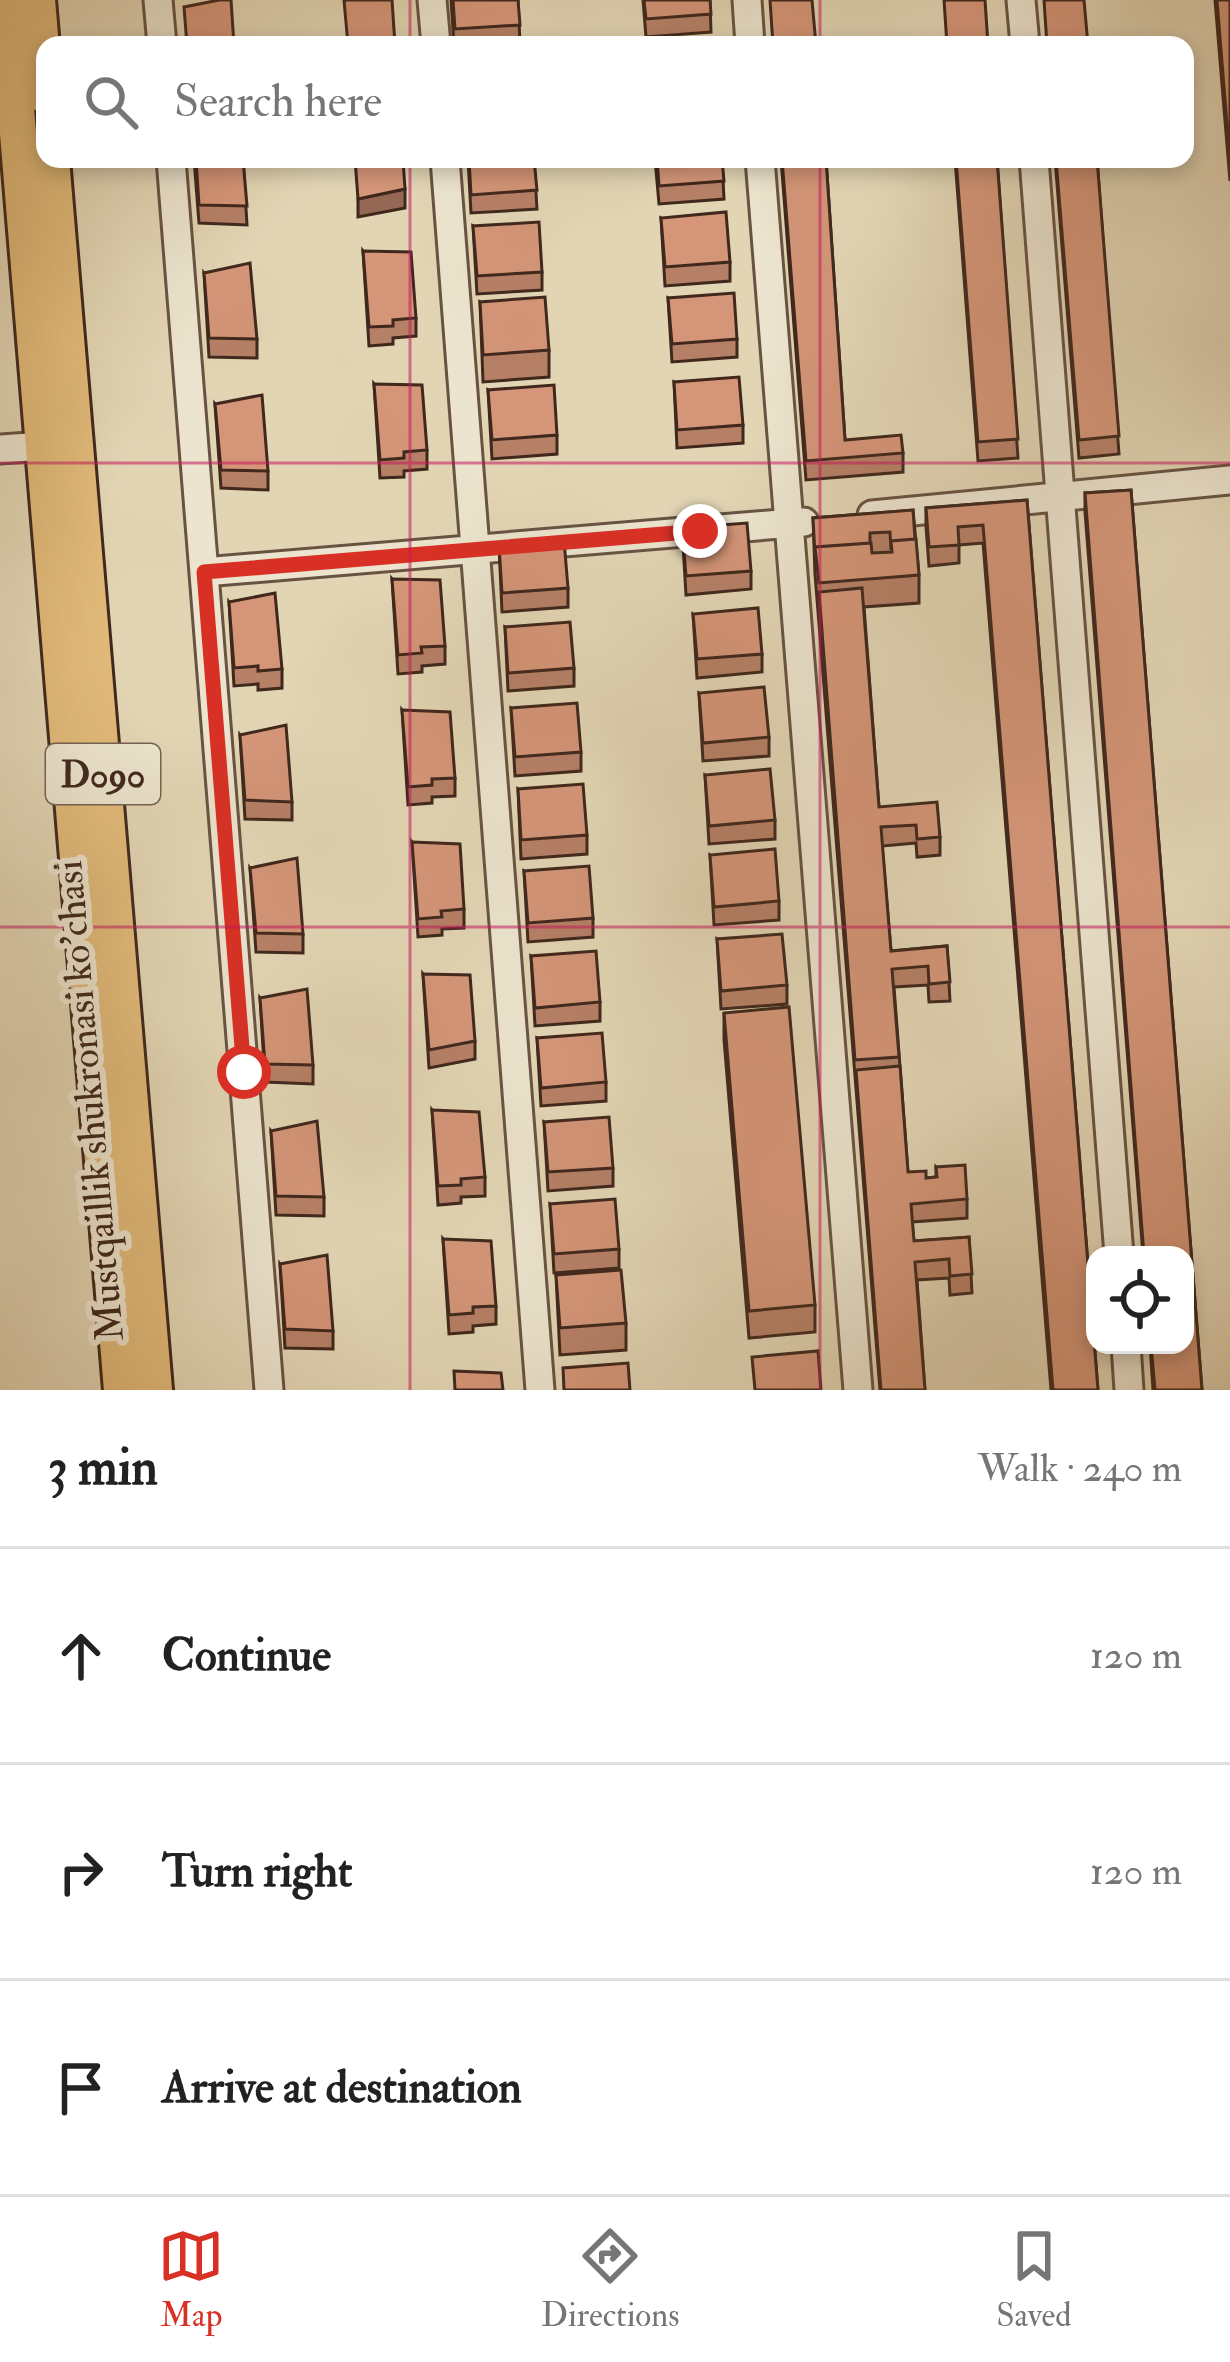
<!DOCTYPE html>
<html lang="en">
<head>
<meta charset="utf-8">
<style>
	body { margin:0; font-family:"IM FELL Double Pica",serif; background:#f2f2f2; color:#222 }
	.controls { position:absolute; right:36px; bottom:36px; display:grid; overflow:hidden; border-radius:24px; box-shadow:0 6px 18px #0003 }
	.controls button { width:108px; height:108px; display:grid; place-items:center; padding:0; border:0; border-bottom:3px solid #e0e0e0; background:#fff; color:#222; font:60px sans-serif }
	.stop { position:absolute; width:36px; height:36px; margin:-27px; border:9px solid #d93025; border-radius:50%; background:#fff }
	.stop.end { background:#d93025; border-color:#fff; box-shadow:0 3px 12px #0008 }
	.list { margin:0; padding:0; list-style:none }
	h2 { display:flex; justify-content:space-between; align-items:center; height:156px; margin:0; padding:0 48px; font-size:51px }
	h2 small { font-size:39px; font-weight:400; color:#767676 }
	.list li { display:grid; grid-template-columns:78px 1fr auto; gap:36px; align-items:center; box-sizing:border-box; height:216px; padding:0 48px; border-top:3px solid #e0e0e0 }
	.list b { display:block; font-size:45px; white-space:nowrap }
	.list em { font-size:39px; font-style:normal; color:#767676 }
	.icon { flex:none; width:66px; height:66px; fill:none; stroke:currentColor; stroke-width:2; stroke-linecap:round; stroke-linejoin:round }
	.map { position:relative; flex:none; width:1230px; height:1390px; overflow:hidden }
	.search { position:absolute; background:#fff; box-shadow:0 6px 18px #0003; left:36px; right:36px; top:36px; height:132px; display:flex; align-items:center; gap:30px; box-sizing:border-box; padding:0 42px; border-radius:24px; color:#767676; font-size:45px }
	.sheet { height:804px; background:#fff }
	nav { display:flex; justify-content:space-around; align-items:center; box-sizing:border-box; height:168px; border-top:3px solid #e0e0e0; background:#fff; font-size:33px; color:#767676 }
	nav a { display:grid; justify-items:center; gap:6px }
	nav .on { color:#d93025 }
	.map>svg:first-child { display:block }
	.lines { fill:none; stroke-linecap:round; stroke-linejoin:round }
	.minor-casing { stroke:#685343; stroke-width:33 }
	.major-casing { stroke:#40281d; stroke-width:42 }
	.minor { stroke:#ece4ce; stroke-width:27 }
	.major { stroke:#e1ba7a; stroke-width:36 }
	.wall { fill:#b68067; stroke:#40281d; stroke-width:3 }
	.shaded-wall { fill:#946854; stroke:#40281d; stroke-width:3 }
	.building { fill:#d49578; stroke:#40281d; stroke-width:3 }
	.route { stroke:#d93025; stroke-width:15 }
	.grid { fill:none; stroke:#c2185b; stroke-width:3; stroke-opacity:0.55 }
	.labels { text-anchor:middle; stroke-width:12; stroke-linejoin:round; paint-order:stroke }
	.shield { fill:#ece4ce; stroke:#746052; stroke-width:3 }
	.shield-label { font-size:36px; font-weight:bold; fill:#40281d }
	.street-label { font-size:39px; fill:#40281d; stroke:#ece4ce }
</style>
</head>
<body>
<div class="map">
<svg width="1230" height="1390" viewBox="0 0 1230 1390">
	<rect width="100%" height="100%" fill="#e2d5b4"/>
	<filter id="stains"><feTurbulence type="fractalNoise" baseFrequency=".00167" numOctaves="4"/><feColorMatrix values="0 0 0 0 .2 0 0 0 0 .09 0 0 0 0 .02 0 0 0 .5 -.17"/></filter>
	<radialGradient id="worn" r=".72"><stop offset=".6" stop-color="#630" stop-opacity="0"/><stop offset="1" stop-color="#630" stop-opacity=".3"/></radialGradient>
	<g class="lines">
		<g class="minor-casing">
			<path id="minor" d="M158 0 162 45
				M432 0 436 45
				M747 0 750 45
				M1021 0 1025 45
				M171 159 269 1390
				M445 159 540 1390
				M760 159 858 1390
				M1034 159 1119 1255
				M0 449 44 446
				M872 515 1230 480
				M204 572 804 522
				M1126 1345 1129 1390"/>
		</g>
		<g class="major-casing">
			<path id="major" d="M7 0 122 1390
				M37 0 45 95
				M51 159 154 1390"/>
		</g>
		<use href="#minor" class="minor"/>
		<use href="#major" class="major"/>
	</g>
	<path class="wall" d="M451 0H518L520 43 454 45Z
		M643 0H710L711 32 646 37Z
		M1215 0H1230V181Z
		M194 159H243L247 225 199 223Z
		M468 159H534L537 209 471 213Z
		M655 159H722L724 199 659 204Z
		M781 159H826L845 440 903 453V472L806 480Z
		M955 159H997L1018 458 978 461Z
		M1055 159H1097L1119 454 1079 458Z
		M661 218 730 262V281L665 286Z
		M473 226 542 272V290L477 294Z
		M363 251 416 318V336L393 338V344L369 346Z
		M204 273 257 339V358L209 357Z
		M668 298 737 339V357L672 362Z
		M480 302 549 350V377L483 382Z
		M674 382 743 425V443L677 448Z
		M374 384 427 450V469L404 471V477L380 478Z
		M488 390 557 435V454L492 459Z
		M215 404 268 471V490L221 488Z
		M1131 490 1202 1390H1153L1150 1345H1185V1255H1143L1085 512V493Z
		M1027 500 1098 1390H1051L983 543 959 545V563L929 566 926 527V508Z
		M913 510 919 575V603L864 607 879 807 940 837V855L917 857 916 843 882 846 891 951 947 946 950 1001 929 1002 928 985 894 987 908 1172 926 1178 936 1177V1167L967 1199V1218L912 1222 914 1241 969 1237 972 1293 950 1295 949 1278 917 1280 925 1390H880L815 574 813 518Z
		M682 528 751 571V589L686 595Z
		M499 545 568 588V607L502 612Z
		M392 579 445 646V664L422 666V672L398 674Z
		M229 602 282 669V688L258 690V684L234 686Z
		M693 614 762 654V672L697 678Z
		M505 627 574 668V686L508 691Z
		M699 693 769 737V756L703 761Z
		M511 708 581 752V771L515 776Z
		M402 710 455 778V796L432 797V803L408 805Z
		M240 735 292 802V820L245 819Z
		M705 775 775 820V839L709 844Z
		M518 789 587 835V854L521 859Z
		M412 842 464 909V928L442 929V935L418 937Z
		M710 855 779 901V920L714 925Z
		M250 868 303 934V953L256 952Z
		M524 871 593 918V937L528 942Z
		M717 939 787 985V1004L721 1009Z
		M531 956 600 1002V1021L535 1026Z
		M423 974 475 1041V1059L429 1068Z
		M260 998 313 1065V1084L265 1082Z
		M724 1013 815 1305V1332L749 1338 724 1040Z
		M537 1038 606 1082V1101L541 1106Z
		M432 1110 485 1177V1196L461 1197V1203L438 1205Z
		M544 1122 613 1168V1186L548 1191Z
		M271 1131 324 1197V1216L276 1215Z
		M550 1204 619 1249V1268L554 1273Z
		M443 1239 496 1306V1324L473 1326V1332L449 1334Z
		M280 1264 333 1331V1349L285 1348Z
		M556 1275 626 1323V1350L560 1355Z"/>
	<path class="shaded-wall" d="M405 189V208L358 217V199Z"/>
	<path class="building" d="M219 0H231L234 45H187L184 7Z
		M344 0H392L395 45H348Z
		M453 0H518L520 25 455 29Z
		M644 0H710L711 14 646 19Z
		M770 0H812L816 45H773Z
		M944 0H985L988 45H947Z
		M1044 0H1084L1088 45H1047Z
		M1217 0H1230V162Z
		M196 159H243L247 206 199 205Z
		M355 159H403L405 189 358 199Z
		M469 159H534L537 190 471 195Z
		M657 159H722L724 181 659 186Z
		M782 159H826L845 440 901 435 903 453 806 461Z
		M956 159H997L1018 439 978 442Z
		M1056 159H1097L1119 436 1079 440Z
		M726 212 730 262 665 267 661 218Z
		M539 222 542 272 477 276 473 226Z
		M363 251 411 252 416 318 393 320V326L369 327Z
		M250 263 257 339 209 338 204 273Z
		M734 293 737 339 672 344 668 298Z
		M545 297 549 350 483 355 480 302Z
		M739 377 743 425 677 430 674 382Z
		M374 384 422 385 427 450 404 452V458L380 460Z
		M554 385 557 435 492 440 488 390Z
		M262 395 268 471 221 470 215 404Z
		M1131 490 1202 1390H1155L1151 1345H1185V1255H1144L1085 493Z
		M1027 500 1098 1390H1053L983 525 958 527 959 545 929 547 926 508Z
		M913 510 915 539 891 541V550L890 532 870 533V543L815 547V555L813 518Z
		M747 523 751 571 686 576 682 528Z
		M916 539 919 575 819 583 815 547 871 543 872 553 892 552 891 541Z
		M564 540 568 588 502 593 499 545Z
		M392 579 440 580 445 646 421 647 422 653 398 655Z
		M862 588 879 807 937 802 940 837 917 839 916 825 881 827 891 951 947 946 950 982 929 984 928 966 892 969 899 1057 855 1060 819 592Z
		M275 593 282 669 258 671V666L234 668 229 602Z
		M758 608 762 654 697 659 693 614Z
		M570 622 574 668 508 673 505 627Z
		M764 687 769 737 703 743 699 693Z
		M577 703 581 752 515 757 511 708Z
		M402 710 450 712 455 778 432 779V785L408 787Z
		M286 725 292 802 245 800 240 735Z
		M770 769 775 820 709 826 705 775Z
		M583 784 587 835 521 840 518 789Z
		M412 842 460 844 464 909 441 911 442 917 418 919Z
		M775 849 779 901 714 907 710 855Z
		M297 858 303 934 256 933 250 868Z
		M589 866 593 918 528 923 524 871Z
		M782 934 787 985 721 991 717 939Z
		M596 951 600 1002 535 1008 531 956Z
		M423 974 470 975 475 1041 429 1050Z
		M307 989 313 1065 265 1064 260 998Z
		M789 1007 815 1305 749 1311 724 1013Z
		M602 1033 606 1082 541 1088 537 1038Z
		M900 1066 908 1172 926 1171V1178L937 1177 936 1167 965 1165 967 1199 911 1204 914 1241 969 1237 972 1274 950 1276 949 1259 915 1262 925 1390H881L856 1070Z
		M432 1110 479 1112 485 1177 461 1179V1185L438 1186Z
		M609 1117 613 1168 548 1172 544 1122Z
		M317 1121 324 1197 276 1196 271 1131Z
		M615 1199 619 1249 554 1254 550 1204Z
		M443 1239 491 1241 496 1306 473 1307V1313L449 1315Z
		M327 1255 333 1331 285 1329 280 1264Z
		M621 1270 626 1323 560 1328 556 1275Z
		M818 1351 821 1390H755L752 1357Z
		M628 1363 630 1390H564L563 1368Z
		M454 1371 501 1373 503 1390H455Z"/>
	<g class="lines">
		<path class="route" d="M244 1072 204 572 700 531"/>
	</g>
	<path class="grid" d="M410 0V45M820 0V45M410 159V1390M820 159V1390M0 463H1230M0 927H1230"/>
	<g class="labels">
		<rect class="shield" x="46" y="744" width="114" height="60" rx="9"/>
		<g class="shield-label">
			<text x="103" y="787">D090</text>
		</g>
		<g class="street-label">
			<text transform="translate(88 1101) rotate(-95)" y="14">Mustqaillik shukronasi ko'chasi</text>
		</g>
	</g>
	<rect width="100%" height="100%" filter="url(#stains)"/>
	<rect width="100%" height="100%" fill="url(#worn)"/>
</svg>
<div class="controls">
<button><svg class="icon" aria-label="locate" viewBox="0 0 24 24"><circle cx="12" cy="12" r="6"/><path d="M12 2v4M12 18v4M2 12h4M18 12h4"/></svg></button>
</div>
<div class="stop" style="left:244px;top:1072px"></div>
<div class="stop end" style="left:700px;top:531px"></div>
<div class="search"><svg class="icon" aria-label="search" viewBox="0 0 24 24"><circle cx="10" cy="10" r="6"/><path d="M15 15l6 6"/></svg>Search here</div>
</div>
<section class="sheet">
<h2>3 min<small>Walk · 240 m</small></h2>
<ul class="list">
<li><svg class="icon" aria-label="ahead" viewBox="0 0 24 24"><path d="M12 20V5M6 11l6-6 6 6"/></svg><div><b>Continue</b></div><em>120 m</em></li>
<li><svg class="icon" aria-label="right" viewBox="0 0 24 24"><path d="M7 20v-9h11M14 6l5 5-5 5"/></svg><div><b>Turn right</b></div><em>120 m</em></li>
<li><svg class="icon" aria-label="arrive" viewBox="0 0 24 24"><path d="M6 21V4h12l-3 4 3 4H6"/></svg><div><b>Arrive at destination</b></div></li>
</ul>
</section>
<nav>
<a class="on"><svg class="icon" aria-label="map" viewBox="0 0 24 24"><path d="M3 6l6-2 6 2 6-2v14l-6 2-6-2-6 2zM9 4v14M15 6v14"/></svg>Map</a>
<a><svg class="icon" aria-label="directions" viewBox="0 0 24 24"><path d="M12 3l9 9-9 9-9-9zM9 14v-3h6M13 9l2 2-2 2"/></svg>Directions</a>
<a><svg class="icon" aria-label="saved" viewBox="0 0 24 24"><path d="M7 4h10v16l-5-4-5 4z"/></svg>Saved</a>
</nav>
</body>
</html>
